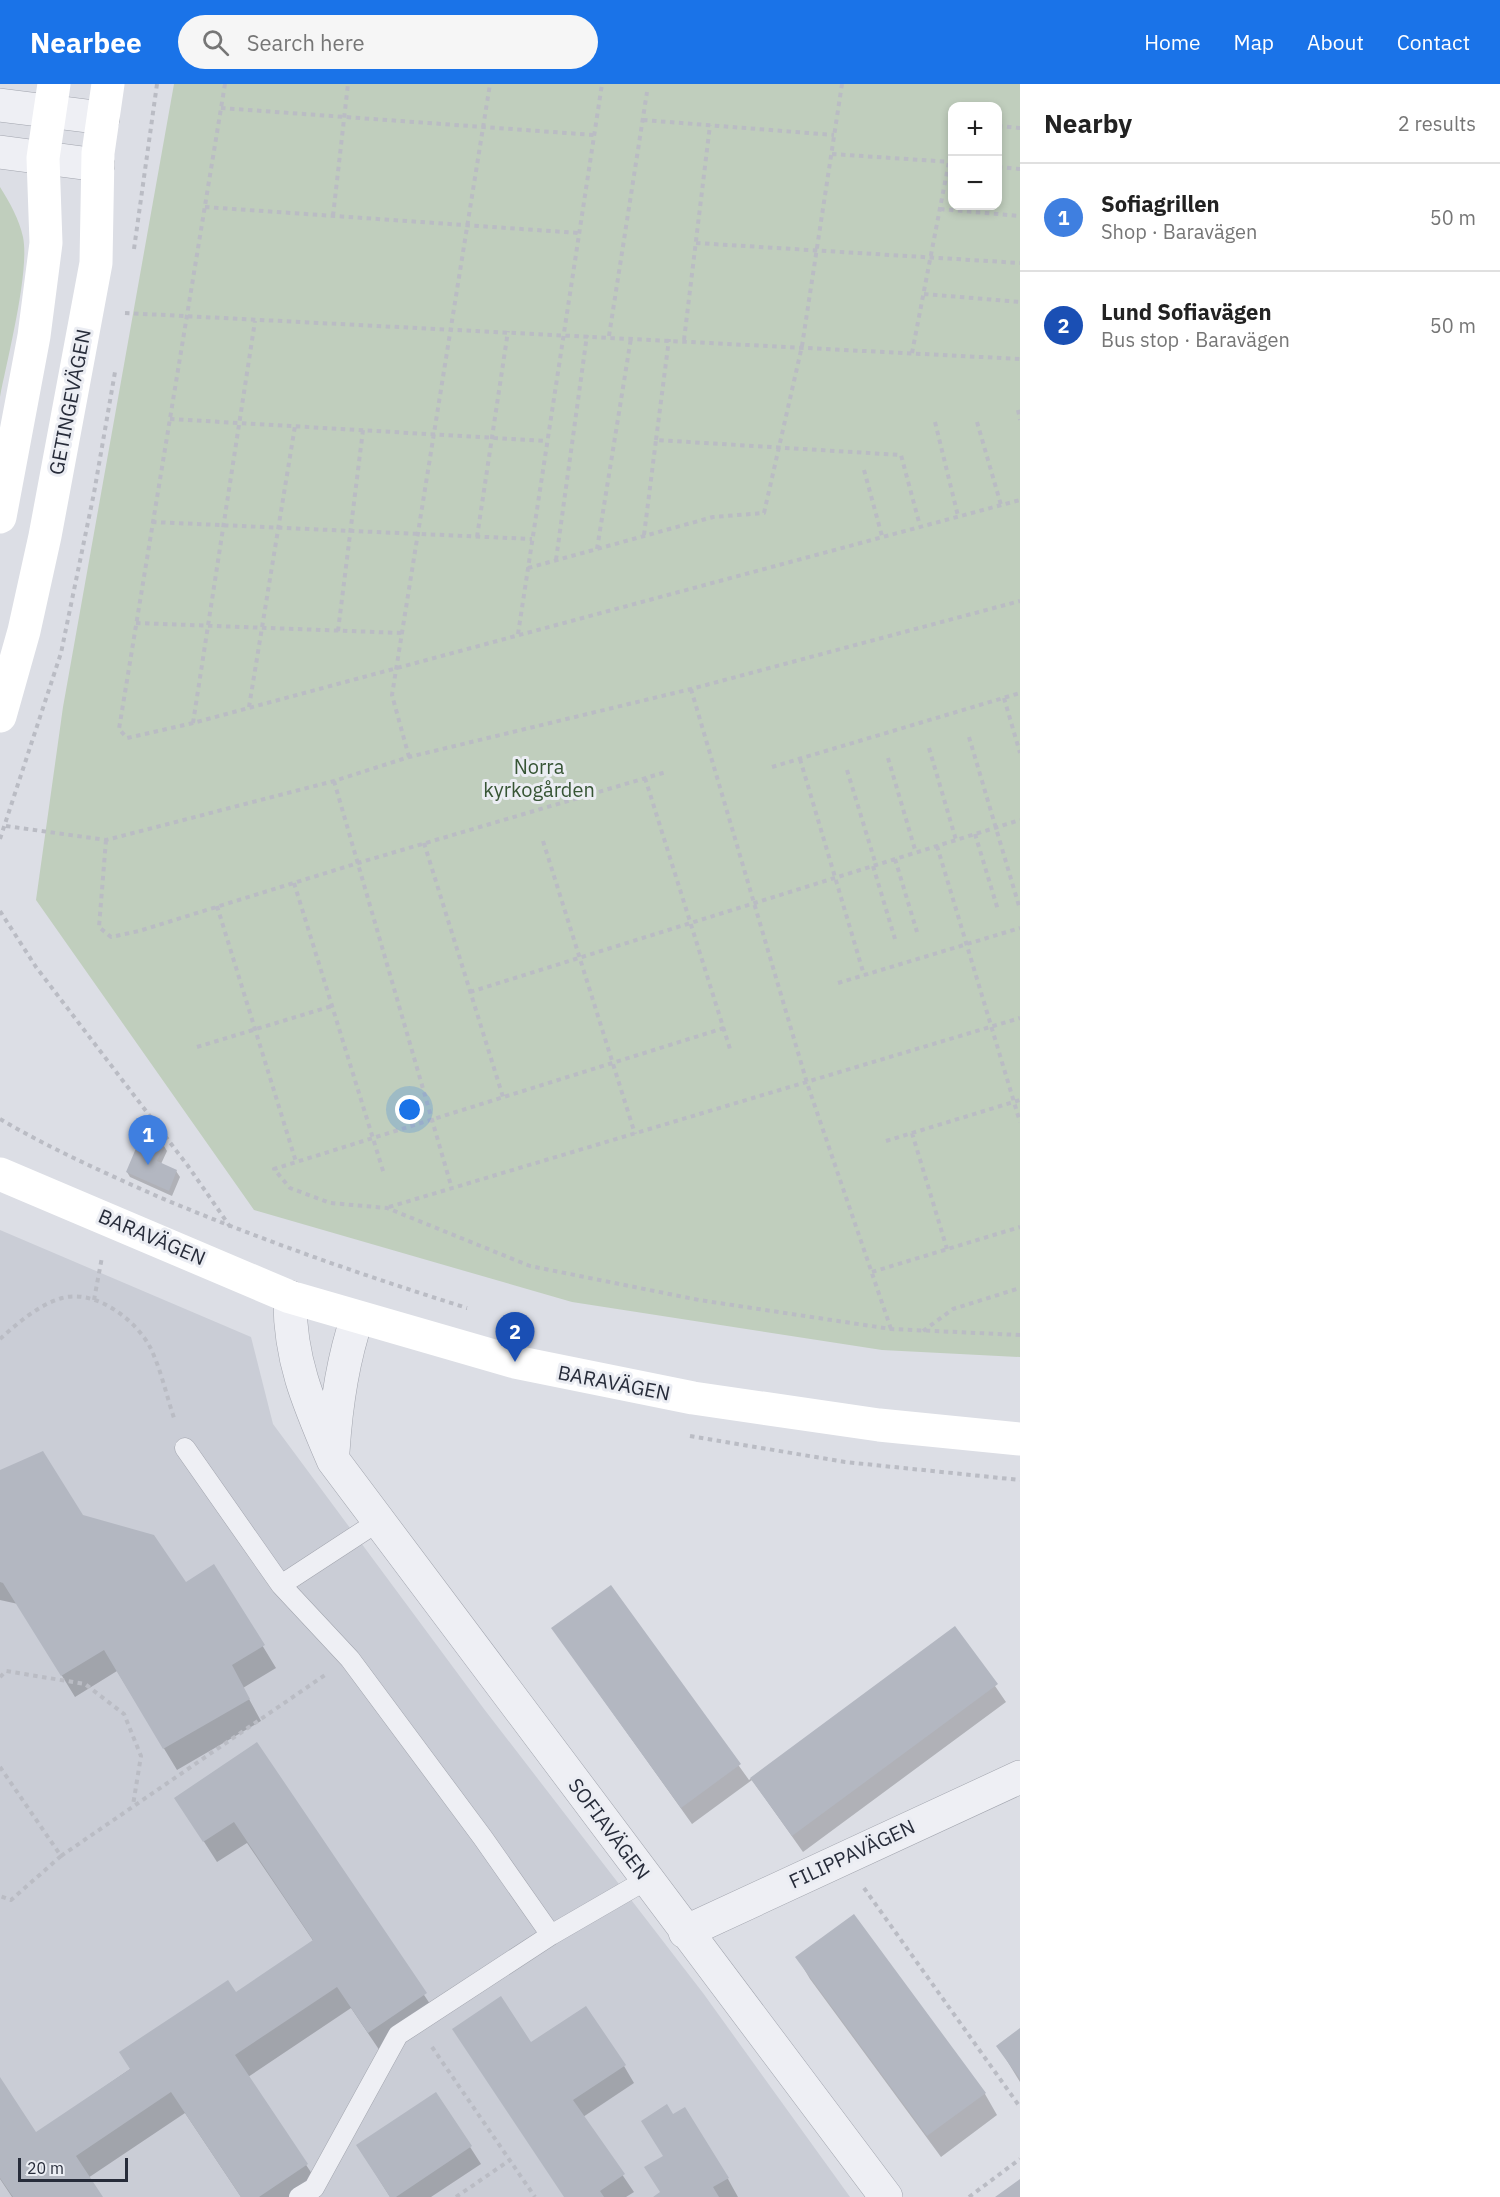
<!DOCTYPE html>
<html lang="en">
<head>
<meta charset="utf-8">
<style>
	body { margin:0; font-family:"IBM Plex Sans",sans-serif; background:#f6f6f6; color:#222 }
	.controls { position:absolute; right:18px; top:18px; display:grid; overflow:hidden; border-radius:12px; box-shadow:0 3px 9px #0003 }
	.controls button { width:54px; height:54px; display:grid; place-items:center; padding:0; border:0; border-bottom:2px solid #e0e0e0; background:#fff; color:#222; font:30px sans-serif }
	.scale { position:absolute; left:18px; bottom:15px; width:110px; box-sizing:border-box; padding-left:6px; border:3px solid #272c3a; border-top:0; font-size:16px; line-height:21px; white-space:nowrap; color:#272c3a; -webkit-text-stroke:4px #ebedf3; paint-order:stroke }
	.you { position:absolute; left:410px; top:1026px; width:21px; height:21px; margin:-15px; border:4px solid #fff; border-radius:50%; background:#1a73e8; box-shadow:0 0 0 9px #1a73e833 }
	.badge { display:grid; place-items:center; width:39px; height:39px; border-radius:50%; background:#1a73e8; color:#fff; font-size:20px; font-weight:700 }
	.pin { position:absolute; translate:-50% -50px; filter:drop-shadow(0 2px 3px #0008) }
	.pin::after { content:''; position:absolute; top:32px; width:21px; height:18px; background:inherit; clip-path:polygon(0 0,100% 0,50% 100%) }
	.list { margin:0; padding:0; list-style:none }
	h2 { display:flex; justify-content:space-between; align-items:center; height:78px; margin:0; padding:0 24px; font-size:26px }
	h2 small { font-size:20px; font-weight:400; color:#767676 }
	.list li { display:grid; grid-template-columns:39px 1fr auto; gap:18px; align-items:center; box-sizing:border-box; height:108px; padding:0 24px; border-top:2px solid #e0e0e0 }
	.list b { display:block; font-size:22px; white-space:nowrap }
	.list p { margin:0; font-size:20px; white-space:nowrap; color:#767676 }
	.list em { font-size:20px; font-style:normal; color:#767676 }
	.icon { flex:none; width:33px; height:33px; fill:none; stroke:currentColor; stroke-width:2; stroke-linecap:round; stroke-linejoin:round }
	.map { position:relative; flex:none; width:1020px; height:2113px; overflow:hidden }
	header { display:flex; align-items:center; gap:36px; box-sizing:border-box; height:84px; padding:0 30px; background:#1a73e8; color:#fff }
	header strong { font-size:28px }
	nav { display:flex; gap:33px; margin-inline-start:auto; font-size:21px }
	.search { width:420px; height:54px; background:#f6f6f6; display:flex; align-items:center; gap:15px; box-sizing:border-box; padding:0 21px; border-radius:33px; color:#767676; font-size:22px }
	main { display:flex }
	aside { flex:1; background:#fff }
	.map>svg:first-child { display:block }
	.built { fill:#cacdd6 }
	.green { fill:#c0cebd; fill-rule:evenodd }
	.shadow { fill:#0003 }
	.building { fill:#b3b7c1 }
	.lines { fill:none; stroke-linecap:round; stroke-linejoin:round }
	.lane-casing { stroke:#a2a5ae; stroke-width:21 }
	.street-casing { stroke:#a2a5ae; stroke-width:34 }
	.path { stroke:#babcc4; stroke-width:4; stroke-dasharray:4.5 4.5; stroke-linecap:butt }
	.lane { stroke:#eeeff4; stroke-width:20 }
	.street { stroke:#eeeff4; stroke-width:33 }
	.secondary { stroke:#fff; stroke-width:33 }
	.labels { text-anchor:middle; stroke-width:6; stroke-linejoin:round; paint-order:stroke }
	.street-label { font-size:20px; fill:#272c3a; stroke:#ebedf3 }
	.park-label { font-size:20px; fill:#375535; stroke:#ebedf3 }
</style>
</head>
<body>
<header>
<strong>Nearbee</strong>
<div class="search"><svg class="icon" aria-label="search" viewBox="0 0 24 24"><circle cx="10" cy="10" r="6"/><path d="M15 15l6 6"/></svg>Search here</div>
<nav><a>Home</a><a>Map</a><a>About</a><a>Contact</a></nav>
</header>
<main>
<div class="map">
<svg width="1020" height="2113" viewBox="0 0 1020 2113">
	<rect width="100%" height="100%" fill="#dcdee5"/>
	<path class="built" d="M0 1146 251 1253 273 1340 484 1625 703 1909 850 2113H0Z"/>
	<path class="green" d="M174 0H1020V1273L882 1266 572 1218 254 1126 36 816 63 623ZM998 22V122H952V22Z
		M0 103C10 119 19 135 23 153 30 187 7 276 0 313Z"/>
	<path class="shadow" d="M164 1062 167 1067 161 1080 176 1087 180 1093 172 1112 130 1093 127 1088Z
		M0 1388 82 1432 185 1500 214 1482 276 1584 243 1604 261 1637 177 1686 117 1587 75 1613 18 1520 0 1516Z
		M611 1503 749 1696 955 1544 1006 1618 803 1768 752 1696 692 1740 553 1545Z
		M257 1660 438 1932 382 1970 351 1924 248 1993 320 2102 303 2113H241L185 2029 88 2094 101 2113H12L0 2095V1996L36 2050 314 1858 247 1759 217 1778 176 1714Z
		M797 1873 985 2010 997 2031 941 2073 810 1895Z
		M1020 1946V1998L998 1962Z
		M530 1960 624 1982 634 1999 583 2033 634 2108 626 2113H565Z
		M436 2010 481 2080 431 2113H390L358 2062Z
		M673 2032 728 2095 738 2113H656L661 2110 664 2072Z"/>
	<path class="building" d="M142 1050 165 1060 157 1077 177 1086 169 1107 126 1088Z
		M43 1367 83 1431 154 1451 186 1498 214 1480 265 1561 232 1581 250 1615 163 1665 104 1566 61 1592 3 1499 0 1498V1386Z
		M611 1501 741 1680 681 1724 551 1544Z
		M955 1542 998 1600 792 1752 750 1694Z
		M257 1658 427 1909 368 1949 337 1903 235 1971 308 2080 259 2113H241L171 2008 76 2072 103 2113H13L0 2094V1993L36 2048 130 1985 119 1968 228 1896 236 1908 313 1856 234 1738 203 1758 174 1714Z
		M854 1830 986 2009 927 2052 795 1873Z
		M501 1912 531 1958 586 1922 626 1981 573 2016 625 2090 600 2107 604 2113H564L452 1945Z
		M1020 1944V1995L996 1962Z
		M436 2008 472 2062 396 2113H390L356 2061Z
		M667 2020 673 2030 685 2023 729 2094 713 2103 719 2113H653L660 2108 644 2083 663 2072 641 2037Z
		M1020 2095V2113H995Z"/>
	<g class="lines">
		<g class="lane-casing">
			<path id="lane" d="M185 1364 281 1501 350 1575 483 1754 551 1851
				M281 1501 379 1437
				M299 2113 314 2104 398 1951 551 1851 646 1796"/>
		</g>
		<g class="street-casing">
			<path id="street" d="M0 21 103 34
				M0 68 98 81
				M290 1213C289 1275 309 1320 333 1376L886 2113
				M333 1368C336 1321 342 1278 357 1234
				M685 1848 1020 1693"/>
		</g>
		<path class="path" d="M225 0 119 645 127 654 193 639 1020 416
			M221 24 594 51
			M643 36 834 51
			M998 42 1020 44
			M832 70 952 78
			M998 83 1020 85
			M205 123 579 149
			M940 125 1020 132
			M333 132 348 0
			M696 159 1020 179
			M134 165 157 0
			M924 210 1020 218
			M125 229 1020 275
			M609 252 647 8
			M684 256 710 41
			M912 269 952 62
			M1018 326 1020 336
			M170 335 547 357
			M935 338 958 432
			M977 338 1001 421
			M656 356 669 255
			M864 386 882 452
			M152 438 532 455
			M644 451 656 356 901 371 920 442
			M477 453 508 247
			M597 465 631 254
			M556 476 587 251
			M528 484 713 433 764 429 802 262 842 0
			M136 539 402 549
			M338 547 363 346
			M518 550 602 0
			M691 605 807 999 891 1245
			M1004 614 1020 669
			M249 623 295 342
			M193 639 255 237
			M969 653 1019 822
			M929 664 956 756
			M409 673 392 611 490 0
			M888 674 916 769
			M800 675 864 891
			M772 683 1020 609
			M847 686 876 781
			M645 694 730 965
			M334 697 452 1105
			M6 742 106 756 334 697 409 673 691 605 1020 517
			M975 750 998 826
			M0 755 61 569 94 409 115 288
			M106 756 99 843 111 853 139 847 358 779 666 688
			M543 757 635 1050
			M424 759 503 1013
			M937 762 1020 1038
			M895 775 917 848
			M873 782 895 855
			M294 799 384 1090
			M217 822 296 1078
			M0 827 36 883 188 1082 231 1144
			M838 899 1020 844
			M470 908 1020 736
			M724 944 274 1085 290 1104 330 1119 387 1124 530 1182 699 1216 891 1245 1020 1251
			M197 963 332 922
			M0 1035C51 1065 105 1089 159 1113 261 1156 362 1191 467 1224
			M912 1049 947 1165
			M886 1057 1020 1016
			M389 1123 1020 934
			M872 1188 1020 1143
			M94 1216 102 1173
			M923 1247 953 1225 1020 1204
			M0 1255C18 1239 38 1221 62 1214 95 1205 135 1235 150 1263 161 1285 167 1314 175 1337
			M690 1352 845 1378 1020 1396
			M0 1593 6 1587 85 1600 124 1630 141 1672 133 1721
			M0 1683 61 1772 11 1816 0 1812
			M61 1772 325 1591
			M864 1804 1020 2023
			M432 1963 535 2113
			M456 2113 510 2076
			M969 2113 1020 2075"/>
		<use href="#lane" class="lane"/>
		<use href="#street" class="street"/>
		<path class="secondary" d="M0 433 34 252 46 159 43 74 54 0
			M0 632 24 547 45 452 96 179 98 69 108 0
			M0 1090 290 1213 515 1278 693 1314 879 1341 1020 1355"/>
	</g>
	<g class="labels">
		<g class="street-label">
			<text transform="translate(70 318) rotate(-79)" y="7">GETINGEVÄGEN</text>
			<text transform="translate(152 1153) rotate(23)" y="7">BARAVÄGEN</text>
			<text transform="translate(614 1299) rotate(11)" y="7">BARAVÄGEN</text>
			<text transform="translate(609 1745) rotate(53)" y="7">SOFIAVÄGEN</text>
			<text transform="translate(852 1770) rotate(-25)" y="7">FILIPPAVÄGEN</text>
		</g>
		<g class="park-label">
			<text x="539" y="690">Norra<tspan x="539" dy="23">kyrkogården</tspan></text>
		</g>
	</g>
</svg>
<div class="controls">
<button>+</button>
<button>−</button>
</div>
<div class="scale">20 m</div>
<div class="you"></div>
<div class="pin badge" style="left:148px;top:1081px;background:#3f7fe0">1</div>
<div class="pin badge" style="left:515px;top:1278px;background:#1a4fb4">2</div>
</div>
<aside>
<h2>Nearby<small>2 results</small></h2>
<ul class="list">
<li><span class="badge" style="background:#3f7fe0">1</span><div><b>Sofiagrillen</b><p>Shop · Baravägen</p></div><em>50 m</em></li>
<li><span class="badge" style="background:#1a4fb4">2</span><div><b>Lund Sofiavägen</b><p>Bus stop · Baravägen</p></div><em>50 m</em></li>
</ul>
</aside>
</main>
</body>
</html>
